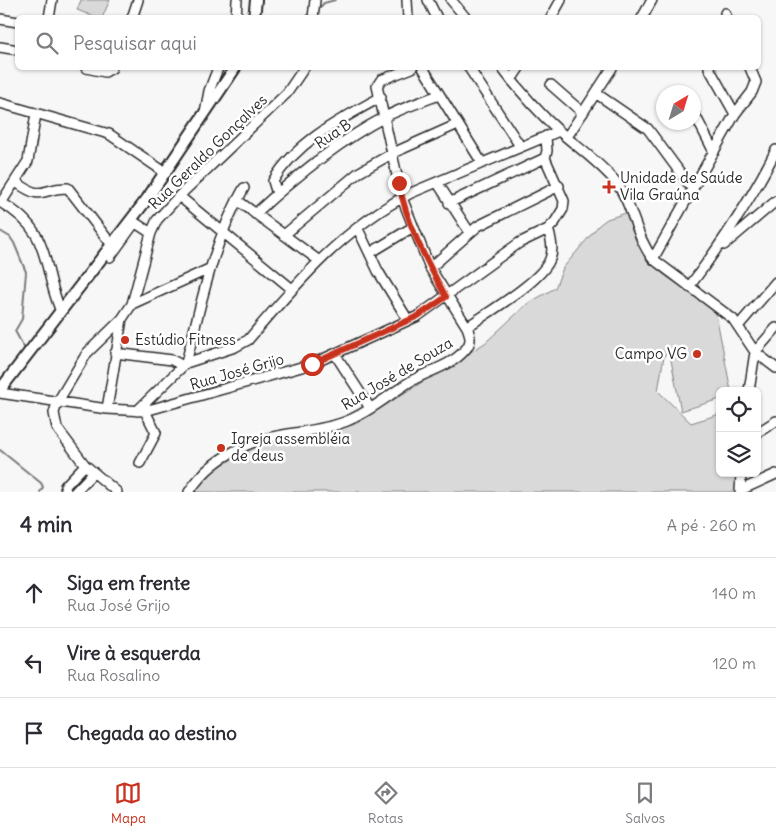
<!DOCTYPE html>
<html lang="pt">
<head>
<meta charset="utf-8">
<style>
	body { margin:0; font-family:Delius,sans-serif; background:#f2f2f3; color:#2b2b33 }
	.controls { position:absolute; right:15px; bottom:15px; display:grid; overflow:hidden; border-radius:8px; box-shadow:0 1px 4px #0004 }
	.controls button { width:45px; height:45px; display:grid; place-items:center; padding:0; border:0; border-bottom:1px solid #e1e1e2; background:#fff; color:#2b2b33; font:25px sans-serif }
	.compass { position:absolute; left:656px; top:85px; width:45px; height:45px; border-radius:50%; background:#fff; box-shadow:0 1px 4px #0004; rotate:38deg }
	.stop { position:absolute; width:15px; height:15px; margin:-11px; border:4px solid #c8321e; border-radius:50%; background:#fff }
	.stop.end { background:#c8321e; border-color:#fff; box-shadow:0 1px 5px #0008 }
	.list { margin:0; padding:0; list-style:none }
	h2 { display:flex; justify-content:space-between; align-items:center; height:65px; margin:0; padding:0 20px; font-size:21px }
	h2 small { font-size:16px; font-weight:400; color:#7c7c81 }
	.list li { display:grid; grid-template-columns:32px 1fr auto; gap:15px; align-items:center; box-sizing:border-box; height:70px; padding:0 20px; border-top:1px solid #e1e1e2 }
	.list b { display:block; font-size:19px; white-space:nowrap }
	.list p { margin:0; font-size:16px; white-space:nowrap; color:#7c7c81 }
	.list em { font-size:16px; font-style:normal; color:#7c7c81 }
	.icon { flex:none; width:28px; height:28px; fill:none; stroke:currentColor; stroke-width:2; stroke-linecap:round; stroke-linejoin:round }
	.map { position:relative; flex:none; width:776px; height:492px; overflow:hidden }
	.search { position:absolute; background:#fff; box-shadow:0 1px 4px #0004; left:15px; right:15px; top:15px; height:55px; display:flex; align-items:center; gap:12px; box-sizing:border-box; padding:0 18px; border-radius:8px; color:#7c7c81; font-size:19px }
	.sheet { height:275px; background:#fff }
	nav { display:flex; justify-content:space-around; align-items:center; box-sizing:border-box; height:70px; border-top:1px solid #e1e1e2; background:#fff; font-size:14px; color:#7c7c81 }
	nav a { display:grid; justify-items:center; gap:2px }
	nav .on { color:#c8321e }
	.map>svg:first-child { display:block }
	.green { fill:#d9d9d9; stroke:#828282 }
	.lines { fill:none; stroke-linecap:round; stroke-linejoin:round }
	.stream { stroke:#7b7b7b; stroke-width:2 }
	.minor-casing { stroke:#2b2b2b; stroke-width:12 }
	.major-casing { stroke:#2b2b2b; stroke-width:14 }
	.minor { stroke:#fff; stroke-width:9 }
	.major { stroke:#fff; stroke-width:10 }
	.route { stroke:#c8321e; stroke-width:6 }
	.poi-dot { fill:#c8321e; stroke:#fff; stroke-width:2 }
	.labels { text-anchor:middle; stroke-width:5; stroke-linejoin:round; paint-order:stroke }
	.street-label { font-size:15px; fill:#2b2b2b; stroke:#fff }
	.poi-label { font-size:15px; fill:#2b2b2b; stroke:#fff; text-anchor:start }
</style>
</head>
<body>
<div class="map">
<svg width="776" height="492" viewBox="0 0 776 492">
	<rect width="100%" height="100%" fill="#f7f7f7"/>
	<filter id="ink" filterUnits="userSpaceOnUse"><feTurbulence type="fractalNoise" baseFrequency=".02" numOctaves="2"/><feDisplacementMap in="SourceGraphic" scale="10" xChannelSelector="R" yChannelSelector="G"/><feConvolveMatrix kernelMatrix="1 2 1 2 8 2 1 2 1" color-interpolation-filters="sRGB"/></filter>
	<g filter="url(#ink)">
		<path class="green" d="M81 0H110L102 18 95 17 77 10Z
			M626 213C638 223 640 245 648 258 664 282 694 289 712 309H715L731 391H720V399L681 411 669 350 664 356 658 391 691 423 720 414V473H740L739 492H192L226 458 245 448 356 423 485 343 527 304 555 288 563 268 599 225 607 219Z"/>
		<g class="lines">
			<path class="stream" d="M317 11 324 3 335 0
				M0 231 10 237 14 243 26 272 22 319 15 331 26 351
				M0 450 41 483 43 487 40 492"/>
			<g class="minor-casing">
				<path id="minor" d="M407 0 408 18
					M428 0 437 18
					M451 0 466 18
					M725 13 727 18
					M49 18 52 0
					M132 18 138 0
					M236 18 237 0
					M313 18 315 0
					M551 18 561 0
					M642 18 652 0
					M0 19 18 22
					M0 47 18 50
					M86 68 105 72 112 68
					M423 68 482 163
					M469 68 520 146
					M502 68C519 90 537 111 558 130 577 147 598 161 615 181 633 204 635 236 653 259L733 319 755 352 776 368
					M511 80 519 68
					M551 85 583 113
					M682 92H683
					M597 94 648 129 693 190
					M0 103 109 134 166 173
					M205 112 209 91 218 68
					M694 113 714 152
					M735 114 752 92 756 82 750 68
					M567 137 612 68
					M16 182C45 203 41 187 68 188L112 245
					M437 182 470 233
					M277 194 273 181C297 141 341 119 381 97
					M179 196 292 289
					M237 200 318 260
					M0 202C52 231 41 263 60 309
					M1 203 28 161 36 114
					M449 203 545 158 547 151 546 136
					M255 214C294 178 337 142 385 117 402 108 421 102 439 95
					M131 220 151 233
					M358 229 378 271 408 320
					M284 235 358 173 393 153 458 124
					M724 245 776 201
					M370 253 413 227
					M110 257 133 225
					M653 259 735 114 709 68
					M430 268 478 226 559 186
					M689 287C722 243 752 199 776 150
					M132 304 209 269
					M739 325 776 282
					M467 327C487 313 542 281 550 259 554 250 551 238 548 229
					M115 353 172 360 183 366
					M335 354 370 408
					M186 363C201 304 213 241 244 188
					M749 391 755 352 776 328
					M0 393 107 409 145 411 312 364 418 316 519 243 548 229 555 222 563 209 564 201 545 158
					M107 409 122 319
					M137 411 186 363 235 347 248 340C297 283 343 228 411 193L559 131
					M757 433 776 421
					M140 463 156 433 145 411
					M741 490 776 474
					M66 492 65 486 85 465
					M75 492 93 473
					M117 492 85 465 57 428 54 413 57 403 87 353 122 319 132 304 151 233 157 220 179 196 287 93 304 68
					M189 492C204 469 222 456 247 445 278 431 315 434 347 421 370 412 390 394 411 381 428 371 451 366 464 351 472 343 471 337 467 327L430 268 402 198 377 86 381 80 412 68
					M740 492 741 473"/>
			</g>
			<g class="major-casing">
				<path id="major" d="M254 18 256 0
					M0 390 147 199 235 68"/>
			</g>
			<use href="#minor" class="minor"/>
			<use href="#major" class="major"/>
		</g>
	</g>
	<g class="lines" filter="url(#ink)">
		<path class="route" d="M312 364 418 316 446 297C427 262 406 223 399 183"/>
	</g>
	<g class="poi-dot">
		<path d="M606.5 179.5h5v5h5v5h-5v5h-5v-5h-5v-5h5z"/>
		<circle cx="125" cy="340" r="5"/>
		<circle cx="697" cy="354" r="5"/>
		<circle cx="221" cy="448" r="5"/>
	</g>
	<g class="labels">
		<g class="street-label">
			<text transform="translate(333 134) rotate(-34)" y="5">Rua B</text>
			<text transform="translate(208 152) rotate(-44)" y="5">Rua Geraldo Gonçalves</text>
			<text transform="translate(237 372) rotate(-16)" y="5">Rua José Grijo</text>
			<text transform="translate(397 374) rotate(-31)" y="5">Rua José de Souza</text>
		</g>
		<g class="poi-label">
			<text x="620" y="183">Unidade de Saúde<tspan x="620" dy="17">Vila Graúna</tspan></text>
			<text x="135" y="345">Estúdio Fitness</text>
			<text x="687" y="359" text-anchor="end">Campo VG</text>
			<text x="231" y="444">Igreja assembléia<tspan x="231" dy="17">de deus</tspan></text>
		</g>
	</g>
</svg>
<div class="controls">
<button><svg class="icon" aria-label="locate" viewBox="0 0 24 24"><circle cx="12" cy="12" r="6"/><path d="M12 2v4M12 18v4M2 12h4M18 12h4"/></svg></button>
<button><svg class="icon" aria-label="layers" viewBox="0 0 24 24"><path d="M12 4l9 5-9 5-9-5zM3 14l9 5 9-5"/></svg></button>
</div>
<svg class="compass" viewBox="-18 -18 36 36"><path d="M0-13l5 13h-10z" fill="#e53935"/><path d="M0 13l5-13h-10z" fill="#7c7c81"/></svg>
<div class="stop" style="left:312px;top:364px"></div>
<div class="stop end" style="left:399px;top:183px"></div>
<div class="search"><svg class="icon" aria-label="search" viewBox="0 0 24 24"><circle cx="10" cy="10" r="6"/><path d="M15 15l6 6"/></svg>Pesquisar aqui</div>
</div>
<section class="sheet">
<h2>4 min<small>A pé · 260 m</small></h2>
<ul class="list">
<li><svg class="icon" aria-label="ahead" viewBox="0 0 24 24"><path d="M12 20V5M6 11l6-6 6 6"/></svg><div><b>Siga em frente</b><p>Rua José Grijo</p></div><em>140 m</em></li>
<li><svg class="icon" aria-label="left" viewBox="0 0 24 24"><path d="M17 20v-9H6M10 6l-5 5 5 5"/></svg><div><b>Vire à esquerda</b><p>Rua Rosalino</p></div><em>120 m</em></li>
<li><svg class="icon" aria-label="arrive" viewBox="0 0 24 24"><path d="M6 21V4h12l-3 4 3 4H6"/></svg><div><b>Chegada ao destino</b></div></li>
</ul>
</section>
<nav>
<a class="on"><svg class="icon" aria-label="map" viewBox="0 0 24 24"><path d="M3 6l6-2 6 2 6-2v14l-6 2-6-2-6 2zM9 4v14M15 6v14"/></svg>Mapa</a>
<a><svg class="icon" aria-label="directions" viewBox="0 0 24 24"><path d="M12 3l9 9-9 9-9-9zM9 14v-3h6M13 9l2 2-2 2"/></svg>Rotas</a>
<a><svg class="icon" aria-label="saved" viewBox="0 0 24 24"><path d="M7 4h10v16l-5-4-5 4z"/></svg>Salvos</a>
</nav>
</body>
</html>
